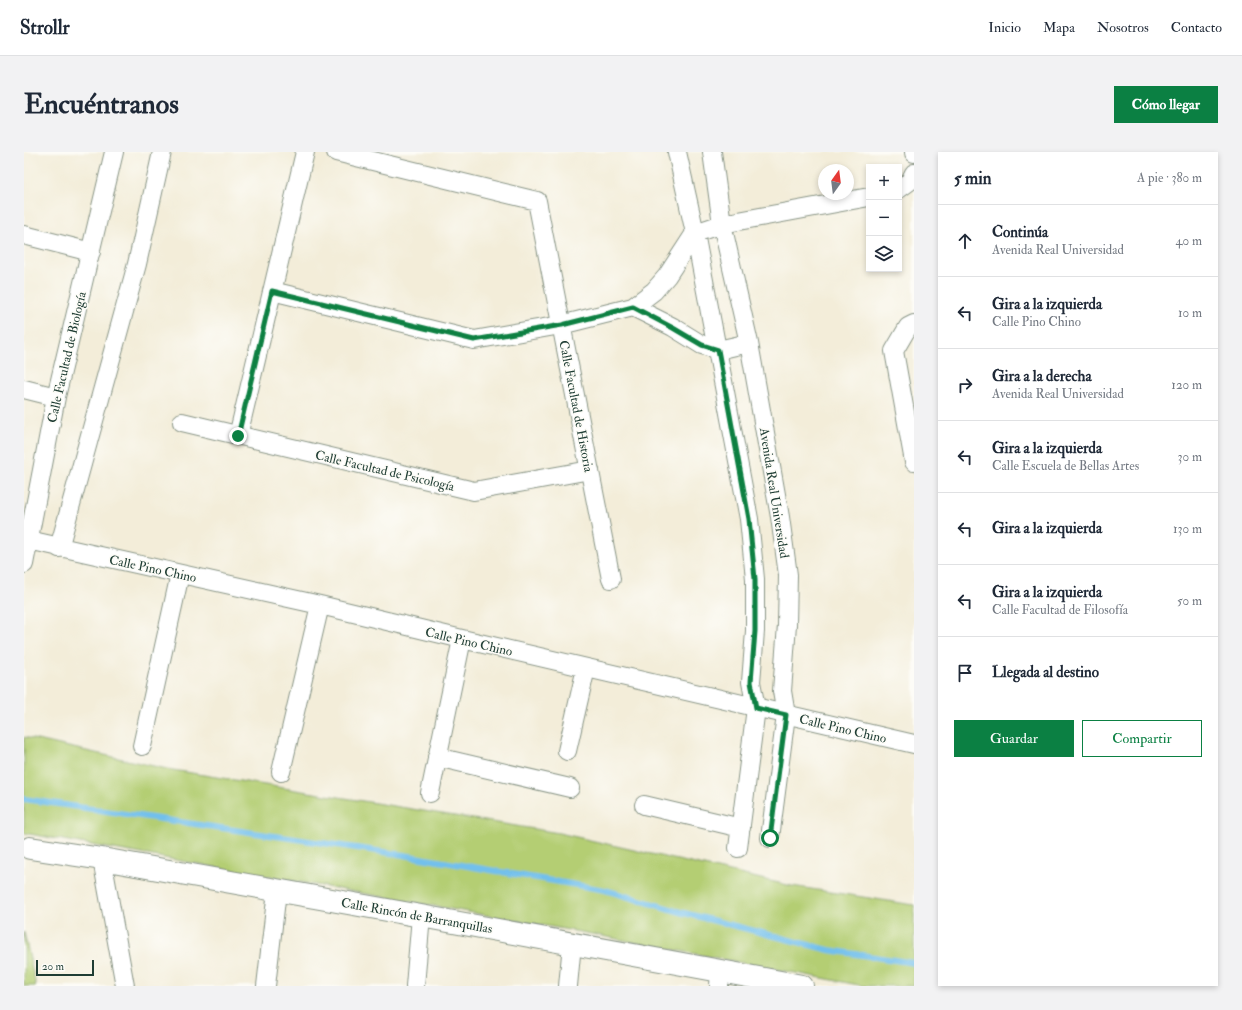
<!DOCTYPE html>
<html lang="es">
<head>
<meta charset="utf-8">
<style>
	body { margin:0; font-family:"IM FELL Double Pica",serif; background:#f2f2f3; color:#1f2937 }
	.controls { position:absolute; right:12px; top:12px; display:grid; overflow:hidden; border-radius:0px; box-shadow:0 2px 6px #0003 }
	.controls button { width:36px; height:36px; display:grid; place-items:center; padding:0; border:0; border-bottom:1px solid #e0e1e3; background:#fff; color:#1f2937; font:20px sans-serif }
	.compass { position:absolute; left:794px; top:12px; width:36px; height:36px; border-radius:50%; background:#fff; box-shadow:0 2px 6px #0003; rotate:14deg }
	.scale { position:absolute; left:12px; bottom:10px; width:58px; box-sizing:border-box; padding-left:4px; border:2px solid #1f3d34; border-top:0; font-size:11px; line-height:14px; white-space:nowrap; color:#1f3d34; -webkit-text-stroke:3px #fdfcf7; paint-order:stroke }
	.stop { position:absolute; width:12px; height:12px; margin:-9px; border:3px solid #0b8043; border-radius:50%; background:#fff }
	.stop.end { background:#0b8043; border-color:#fff; box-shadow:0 1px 4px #0008 }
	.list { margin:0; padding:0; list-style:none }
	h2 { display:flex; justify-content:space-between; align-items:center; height:52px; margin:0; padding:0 16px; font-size:17px }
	h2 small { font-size:13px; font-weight:400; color:#747a83 }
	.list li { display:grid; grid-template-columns:26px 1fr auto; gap:12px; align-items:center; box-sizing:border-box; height:72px; padding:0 16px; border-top:1px solid #e0e1e3 }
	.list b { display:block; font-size:15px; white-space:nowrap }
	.list p { margin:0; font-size:13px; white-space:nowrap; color:#747a83 }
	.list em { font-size:13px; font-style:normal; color:#747a83 }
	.actions { display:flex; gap:8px; padding:12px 16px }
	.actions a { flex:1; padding:9px 0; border:1px solid #0b8043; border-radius:0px; text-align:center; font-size:14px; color:#0b8043 }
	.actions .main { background:#0b8043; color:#fff }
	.icon { flex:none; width:22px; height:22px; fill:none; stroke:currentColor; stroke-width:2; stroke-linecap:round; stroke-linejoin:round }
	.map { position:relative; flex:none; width:890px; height:834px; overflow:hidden; border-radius:0px }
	header { display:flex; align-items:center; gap:24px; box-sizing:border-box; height:56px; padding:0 20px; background:#fff; border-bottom:1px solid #e0e1e3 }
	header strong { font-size:19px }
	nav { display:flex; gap:22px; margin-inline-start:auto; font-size:14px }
	.intro { display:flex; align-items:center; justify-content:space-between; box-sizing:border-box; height:96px; padding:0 24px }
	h1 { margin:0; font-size:28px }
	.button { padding:10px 18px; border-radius:0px; background:#0b8043; color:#fff; font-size:14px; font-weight:700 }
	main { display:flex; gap:24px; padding:0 24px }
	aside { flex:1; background:#fff; border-radius:0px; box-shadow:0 2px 6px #0003 }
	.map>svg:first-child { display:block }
	.green { fill:#b4ce73; stroke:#6a8654 }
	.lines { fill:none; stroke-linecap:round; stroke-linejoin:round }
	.stream { stroke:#72c0ec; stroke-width:6 }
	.minor-casing { stroke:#899586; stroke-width:20 }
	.tertiary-casing { stroke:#899586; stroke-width:24 }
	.minor { stroke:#fff; stroke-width:18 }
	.tertiary { stroke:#fff; stroke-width:22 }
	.route { stroke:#0b8043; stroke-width:5 }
	.labels { text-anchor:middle; stroke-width:3; stroke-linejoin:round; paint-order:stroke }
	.street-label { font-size:13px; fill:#1f3d34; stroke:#fdfcf7 }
</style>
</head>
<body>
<header>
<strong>Strollr</strong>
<nav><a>Inicio</a><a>Mapa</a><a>Nosotros</a><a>Contacto</a></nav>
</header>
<div class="intro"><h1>Encuéntranos</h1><a class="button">Cómo llegar</a></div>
<main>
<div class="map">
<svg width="890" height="834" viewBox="0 0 890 834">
	<rect width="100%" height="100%" fill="#fdfcf7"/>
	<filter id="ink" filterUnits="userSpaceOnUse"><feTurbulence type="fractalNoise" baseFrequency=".025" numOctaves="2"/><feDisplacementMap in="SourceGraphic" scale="8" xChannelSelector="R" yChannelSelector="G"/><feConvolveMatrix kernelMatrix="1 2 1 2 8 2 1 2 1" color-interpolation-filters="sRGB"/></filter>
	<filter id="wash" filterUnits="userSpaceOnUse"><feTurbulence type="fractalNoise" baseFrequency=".012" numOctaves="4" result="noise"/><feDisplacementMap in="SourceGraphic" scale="16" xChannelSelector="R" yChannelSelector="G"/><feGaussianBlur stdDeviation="0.9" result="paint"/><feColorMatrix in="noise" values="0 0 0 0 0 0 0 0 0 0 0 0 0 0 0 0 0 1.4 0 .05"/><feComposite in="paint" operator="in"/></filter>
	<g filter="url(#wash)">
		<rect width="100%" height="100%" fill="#f3edd9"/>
		<path class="green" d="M0 585 143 617 535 681 768 734 890 753V834H840L562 781 0 681Z
			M0 780 12 834H0Z"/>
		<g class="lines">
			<path class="stream" d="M0 647 380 703 581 738 660 761 805 798 890 811"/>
		</g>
	</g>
	<g filter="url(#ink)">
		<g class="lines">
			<g class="minor-casing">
				<path id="minor" d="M312 0 513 49 587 427
					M653 0 671 81 725 367 731 427V479L727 530 732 556 714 696
					M688 0 698 72 725 191 756 365 764 423 763 473 758 539 762 563 746 686
					M890 0V1
					M875 37 886 29 890 21
					M0 83 67 100
					M248 139 450 188 537 173 609 155 630 139 643 124 671 81 698 72 845 45
					M609 155 649 175 678 193 694 198 725 191
					M890 172 884 175 870 199 890 310
					M0 237 32 245
					M158 270 450 339 566 318
					M214 284 281 0
					M0 387 296 453 438 487 890 592
					M35 396 113 112 138 0
					M0 412 32 245 90 0
					M118 594 156 422
					M543 599 562 516
					M413 605 546 636
					M257 620 296 453
					M406 641 438 487
					M620 653 717 676
					M78 707 101 834
					M242 834 253 739
					M391 834 397 764
					M544 834 548 792
					M695 834 696 819"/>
			</g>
			<g class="tertiary-casing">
				<path id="tertiary" d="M6 696 78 707 397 764 778 834"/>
			</g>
			<use href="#minor" class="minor"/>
			<use href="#tertiary" class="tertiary"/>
		</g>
	</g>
	<g class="lines" filter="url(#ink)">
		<path class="route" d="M214 284 248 139 450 188 538 173 609 155 649 176 678 193 694 198 725 367 731 427V479L727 530 732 556 762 563 746 686"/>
	</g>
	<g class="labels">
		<g class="street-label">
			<text transform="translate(42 205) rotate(-77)" y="5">Calle Facultad de Biología</text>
			<text transform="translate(553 254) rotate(79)" y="5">Calle Facultad de Historia</text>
			<text transform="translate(361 318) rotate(13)" y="5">Calle Facultad de Psicología</text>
			<text transform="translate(751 341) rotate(81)" y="5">Avenida Real Universidad</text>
			<text transform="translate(129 416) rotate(12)" y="5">Calle Pino Chino</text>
			<text transform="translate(445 489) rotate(13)" y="5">Calle Pino Chino</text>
			<text transform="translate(819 576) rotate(13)" y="5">Calle Pino Chino</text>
			<text transform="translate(393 763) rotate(10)" y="5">Calle Rincón de Barranquillas</text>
		</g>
	</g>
</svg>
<div class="controls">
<button>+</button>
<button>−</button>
<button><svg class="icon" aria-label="layers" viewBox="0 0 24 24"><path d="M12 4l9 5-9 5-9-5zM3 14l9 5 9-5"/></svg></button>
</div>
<svg class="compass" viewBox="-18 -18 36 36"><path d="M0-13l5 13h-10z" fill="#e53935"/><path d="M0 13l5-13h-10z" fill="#747a83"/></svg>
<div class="scale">20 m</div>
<div class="stop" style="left:746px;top:686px"></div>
<div class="stop end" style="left:214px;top:284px"></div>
</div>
<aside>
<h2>5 min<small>A pie · 380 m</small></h2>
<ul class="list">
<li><svg class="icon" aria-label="ahead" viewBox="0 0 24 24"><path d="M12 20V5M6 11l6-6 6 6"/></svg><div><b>Continúa</b><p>Avenida Real Universidad</p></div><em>40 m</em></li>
<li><svg class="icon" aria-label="left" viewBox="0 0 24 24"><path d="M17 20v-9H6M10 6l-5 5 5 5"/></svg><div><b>Gira a la izquierda</b><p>Calle Pino Chino</p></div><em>10 m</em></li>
<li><svg class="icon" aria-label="right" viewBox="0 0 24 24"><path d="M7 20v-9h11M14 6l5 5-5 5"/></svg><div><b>Gira a la derecha</b><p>Avenida Real Universidad</p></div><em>120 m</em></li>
<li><svg class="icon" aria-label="left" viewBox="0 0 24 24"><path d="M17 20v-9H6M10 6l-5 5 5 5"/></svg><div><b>Gira a la izquierda</b><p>Calle Escuela de Bellas Artes</p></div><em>30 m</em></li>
<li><svg class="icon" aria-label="left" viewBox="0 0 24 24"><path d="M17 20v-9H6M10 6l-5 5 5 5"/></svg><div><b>Gira a la izquierda</b></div><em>130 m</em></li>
<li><svg class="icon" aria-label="left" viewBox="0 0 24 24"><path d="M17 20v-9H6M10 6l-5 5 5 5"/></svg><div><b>Gira a la izquierda</b><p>Calle Facultad de Filosofía</p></div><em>50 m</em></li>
<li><svg class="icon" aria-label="arrive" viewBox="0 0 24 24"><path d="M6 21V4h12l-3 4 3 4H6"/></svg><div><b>Llegada al destino</b></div></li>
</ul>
<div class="actions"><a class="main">Guardar</a><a>Compartir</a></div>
</aside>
</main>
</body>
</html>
